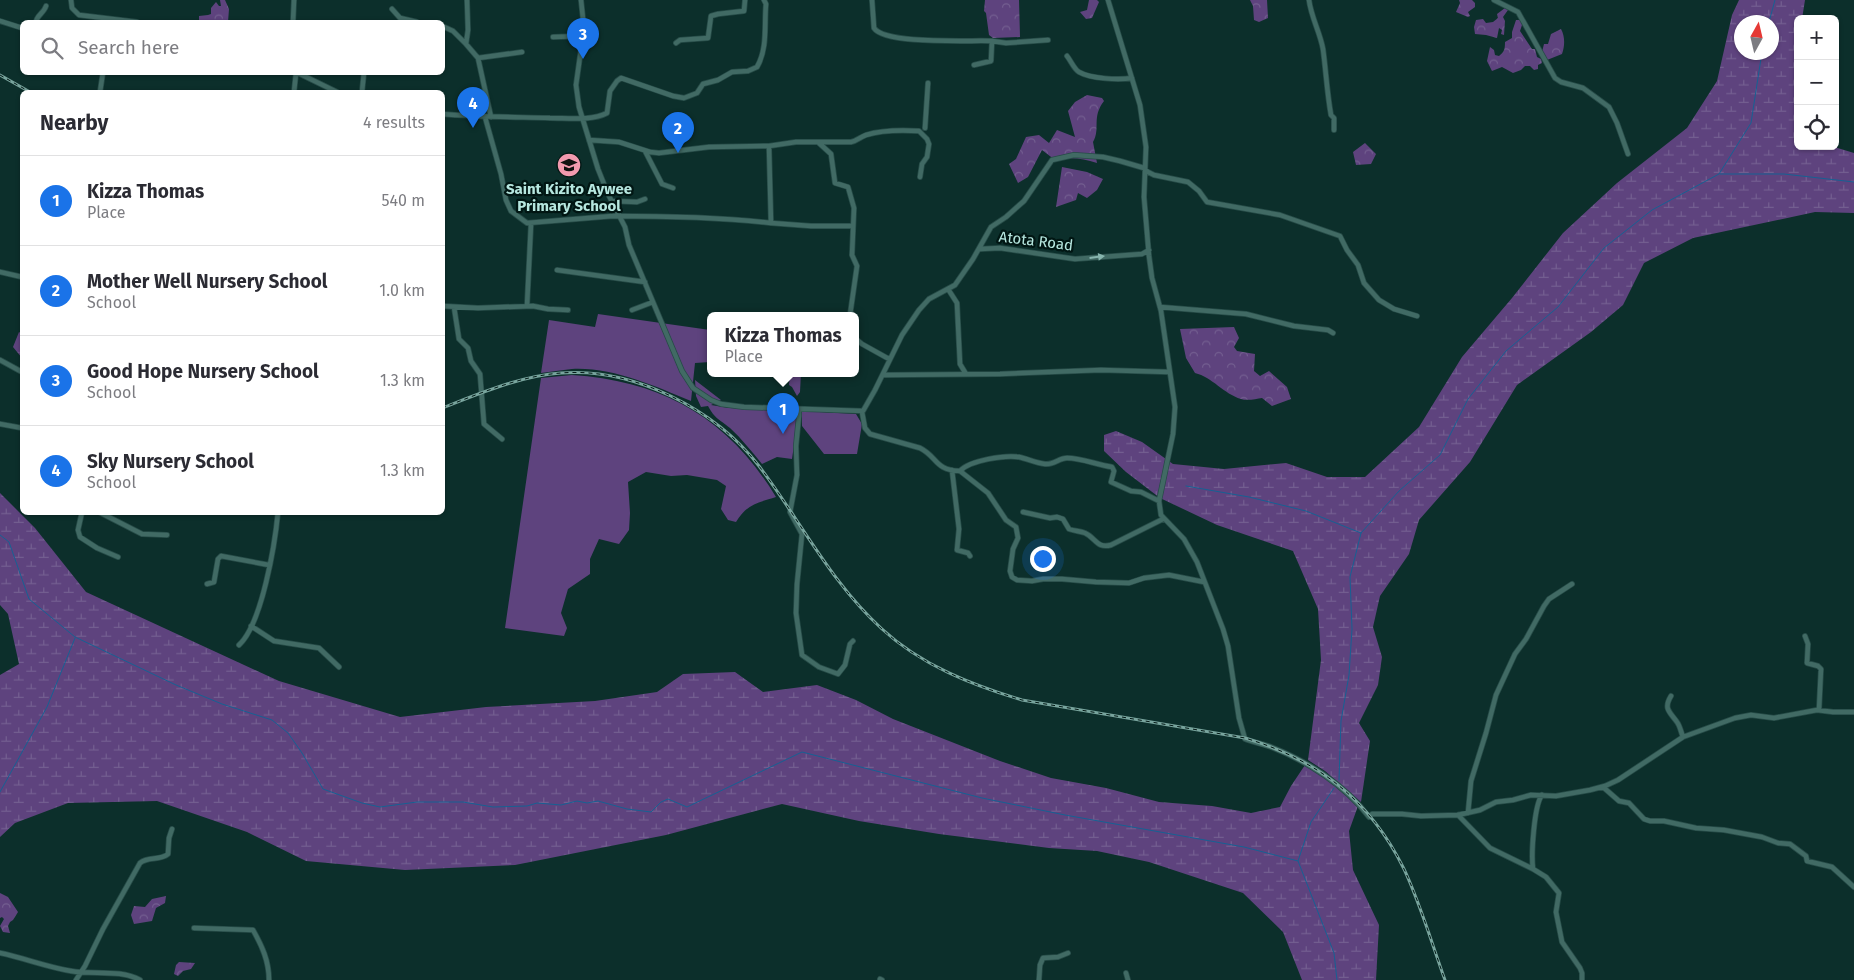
<!DOCTYPE html>
<html lang="en">
<head>
<meta charset="utf-8">
<style>
	body { margin:0; font-family:"Fira Sans",sans-serif; background:#f2f2f3; color:#2b2b33 }
	.controls { position:absolute; right:15px; top:15px; display:grid; overflow:hidden; border-radius:8px; box-shadow:0 1px 4px #0004 }
	.controls button { width:45px; height:45px; display:grid; place-items:center; padding:0; border:0; border-bottom:1px solid #e1e1e2; background:#fff; color:#2b2b33; font:25px sans-serif }
	.compass { position:absolute; left:1734px; top:15px; width:45px; height:45px; border-radius:50%; background:#fff; box-shadow:0 1px 4px #0004; rotate:8deg }
	.you { position:absolute; left:1042px; top:558px; width:18px; height:18px; margin:-12px; border:4px solid #fff; border-radius:50%; background:#1a73e8; box-shadow:0 0 0 8px #1a73e833 }
	.badge { display:grid; place-items:center; width:32px; height:32px; border-radius:50%; background:#1a73e8; color:#fff; font-size:16px; font-weight:700 }
	.pin { position:absolute; translate:-50% -41px; filter:drop-shadow(0 1px 2px #0008) }
	.pin::after { content:''; position:absolute; top:26px; width:18px; height:15px; background:inherit; clip-path:polygon(0 0,100% 0,50% 100%) }
	.popup { position:absolute; left:707px; top:312px; width:152px; height:65px; box-sizing:border-box; display:grid; place-content:center; border-radius:8px; background:#fff; filter:drop-shadow(0 1px 4px #0005); font-size:16px; white-space:nowrap; color:#7c7c81 }
	.popup b { font-size:19px; color:#2b2b33 }
	.popup::after { content:''; position:absolute; left:50%; top:100%; margin-left:-10px; border:10px solid transparent; border-top-color:#fff }
	.list { margin:0; padding:0; list-style:none }
	h2 { display:flex; justify-content:space-between; align-items:center; height:65px; margin:0; padding:0 20px; font-size:21px }
	h2 small { font-size:16px; font-weight:400; color:#7c7c81 }
	.list li { display:grid; grid-template-columns:32px 1fr auto; gap:15px; align-items:center; box-sizing:border-box; height:90px; padding:0 20px; border-top:1px solid #e1e1e2 }
	.list b { display:block; font-size:19px; white-space:nowrap }
	.list p { margin:0; font-size:16px; white-space:nowrap; color:#7c7c81 }
	.list em { font-size:16px; font-style:normal; color:#7c7c81 }
	.icon { flex:none; width:28px; height:28px; fill:none; stroke:currentColor; stroke-width:2; stroke-linecap:round; stroke-linejoin:round }
	.map { position:relative; flex:none; width:1854px; height:980px; overflow:hidden }
	.search { position:absolute; background:#fff; box-shadow:0 1px 4px #0004; left:20px; top:20px; width:425px; height:55px; display:flex; align-items:center; gap:12px; box-sizing:border-box; padding:0 18px; border-radius:8px; color:#7c7c81; font-size:19px }
	.panel { position:absolute; background:#fff; box-shadow:0 1px 4px #0004; left:20px; top:90px; width:425px; height:425px; border-radius:8px }
	.map>svg:first-child { display:block }
	.grass { fill:#5e437e }
	.forest { fill:url(#forest-crowns) }
	.wetland { fill:url(#wetland-marsh); fill-rule:evenodd }
	.lines { fill:none; stroke-linecap:round; stroke-linejoin:round }
	.stream { stroke:#166193; stroke-width:1 }
	.minor-casing { stroke:#274c48; stroke-width:6 }
	.minor { stroke:#416a64; stroke-width:4.5 }
	.rail-casing { stroke:#78a49d; stroke-width:3 }
	.rail { stroke:#011613; stroke-width:1; stroke-dasharray:4; stroke-linecap:butt }
	.oneway { fill:#87b5ae }
	.labels { text-anchor:middle; stroke-width:4.5; stroke-linejoin:round; paint-order:stroke }
	.poi-label { font-size:15px; font-weight:bold; fill:#b6e7df; stroke:#011613 }
	.street-label { font-size:15px; fill:#b6e7df; stroke:#011613 }
</style>
</head>
<body>
<div class="map">
<svg width="1854" height="980" viewBox="0 0 1854 980">
	<defs>
		<pattern id="forest-crowns" width="20" height="18" patternUnits="userSpaceOnUse" patternTransform="scale(1.25)"><rect width="20" height="18" fill="#5e437e"/><path d="M2 6a3 3 0 1 1 6 0M12 15a3 3 0 1 1 6 0" fill="none" stroke="#735e90"/></pattern>
		<pattern id="wetland-marsh" width="20" height="14" patternUnits="userSpaceOnUse" patternTransform="scale(1.25)"><rect width="20" height="14" fill="#5e437e"/><path d="M1 5h8M5 5V1M11 12h8M15 12V8" fill="none" stroke="#735e90"/></pattern>
	</defs>
	<rect width="100%" height="100%" fill="#0c2f2b"/>
	<path class="grass" d="M598 314 710 330V362L695 363 691 401C654 386 613 367 572 369 561 370 551 372 541 373L549 320 595 327Z
		M790 373H801L800 392 797 396 792 387 789 385Z
		M572 375C663 381 728 418 776 497 757 503 747 504 736 522L728 520 721 509 726 486 717 480 687 475 671 476 646 472 628 482 630 513 629 530 619 544 599 539 590 559V574L568 589 561 613 567 628 564 636 505 628 541 378Z
		M695 380 721 400 711 405 729 408 777 409 794 407 798 417 792 459 777 457 762 464C752 452 742 439 730 428 719 419 715 419 708 406L701 407 696 396Z
		M802 411 856 414 862 424 857 454H824L802 426Z"/>
	<path class="forest" d="M220 0H225L229 9 228 22 220 21 212 22 199 20V16L208 15 211 14V8L216 2 219 6H221Z
		M985 0H1019L1020 37 993 38 989 35 986 13 984 11Z
		M1089 0H1097L1099 2 1092 18 1086 19 1080 12 1087 10Z
		M1250 0H1267L1268 18 1259 22 1254 20 1253 6Z
		M1459 0H1472L1475 3V7L1468 12 1470 16 1468 17 1456 12 1460 3Z
		M1505 8 1508 10 1503 17 1505 21 1504 35 1501 34 1502 30 1499 28 1497 38 1486 35 1475 34 1474 27 1476 20 1483 19 1486 23 1493 22 1498 18 1497 14Z
		M1516 20H1521L1522 25 1520 31 1532 49H1535L1537 57 1541 59 1542 63 1538 65V69L1534 70 1530 66H1525L1521 70 1513 73 1502 67 1492 71 1487 61 1490 47 1494 50 1495 55 1499 56C1504 52 1505 50 1505 42L1512 38V32Z
		M1561 29C1565 36 1565 46 1562 54L1547 60 1542 52 1544 44H1548L1551 34Z
		M1087 95 1102 98 1104 101C1091 118 1101 128 1093 142L1097 163C1082 158 1070 157 1055 160L1042 150 1028 177 1018 183 1009 164 1016 159 1026 137 1039 135 1049 143 1057 130 1075 137 1068 111 1075 102Z
		M1365 143 1376 154 1371 164 1356 165 1353 152Z
		M1062 167 1087 172 1103 179 1097 190 1087 198 1078 193 1076 200 1056 207Z
		M1234 327 1239 338 1234 347 1237 351 1255 354 1254 371 1260 376 1269 371 1287 387 1291 399 1272 406 1262 398C1256 399 1247 401 1241 399 1224 394 1212 377 1195 373L1186 358 1180 329Z
		M19 332 22 334V358L13 347Z
		M0 893 8 897 18 912 13 920 10 922 8 926 10 933 3 932 0 926 4 919 2 917 0 918Z
		M166 896 165 903 156 908 152 921 134 924 131 915 134 906 145 907 152 899Z
		M179 962 195 963 191 969 183 971 178 976 174 974 176 965Z"/>
	<path class="wetland" d="M1739 0H1805L1802 19H1798V146H1831L1854 153V213L1815 212 1693 238 1644 263 1623 305 1591 332 1517 385 1470 462 1419 520 1409 554 1380 596 1373 627 1382 657 1378 685 1359 723 1370 741 1361 802 1325 771 1308 760 1321 660 1318 609 1293 551 1217 525 1160 498 1126 472 1104 451V435L1116 431 1142 442 1173 464 1224 469 1286 463 1327 477H1365L1419 427 1462 357 1512 298 1563 233 1617 183 1687 128 1717 81 1732 15ZM1742 22H1772V52H1742Z
		M0 493 35 528 86 592 279 681 400 717 486 707 595 701 657 692 683 674 735 672 763 692 817 685 856 700 893 719 1000 761 1051 778 1106 788 1159 802 1212 806 1251 813 1280 807 1291 786 1305 765 1322 775 1358 806 1349 831 1353 870 1379 925 1376 980H1302L1283 932 1243 893 1149 862 1097 851 1049 848 939 834 859 821 782 804 666 835 515 865 405 870 306 861 247 832 157 801 68 803 15 823 0 837V675L19 664 8 614 0 605Z"/>
	<g class="lines">
		<path class="stream" d="M1769 22 1775 0
			M1720 174H1784L1854 182
			M1186 486 1249 497 1306 511 1361 533
			M0 535 9 542 29 599 75 637 176 685 222 704 272 720 288 733 302 753 323 789 362 803 380 807 417 802H463L493 807 527 806 537 803 561 805 577 801 587 803 598 801 627 809 651 812 661 802 668 799 687 807 802 752 982 798 1065 815 1244 847 1298 861
			M1339 780 1341 721 1349 675 1352 629 1350 577 1361 533 1399 491 1440 455 1468 399 1506 351 1558 307 1604 248 1652 210 1719 174 1751 123 1762 52
			M1334 788 1311 822 1298 861 1334 953 1337 980
			M0 792 47 707 75 638"/>
		<g class="minor-casing">
			<path id="minor" d="M71 0 72 8 79 15 137 22
				M467 0 468 30 466 44 478 58 491 117
				M581 0 584 28 576 85 579 107 598 169 608 194 625 227 629 245 682 371 693 388 711 400 721 404 744 407 863 411 875 390 902 335 919 310 929 299 955 285 973 259 991 227 1006 217 1024 201 1052 160 1074 155 1103 157 1120 161 1144 168 1148 172 1154 175 1188 182 1199 191 1207 202 1280 215 1340 236 1347 250 1358 265 1364 283 1379 300 1394 309 1417 316
				M872 0 874 28C885 45 970 40 992 41L991 61 974 65
				M1108 0 1140 105 1146 147 1144 197 1149 256 1152 278 1161 311 1175 407 1173 434 1159 501 1161 515 1184 539 1197 562 1223 629 1228 646 1239 718 1245 739C1253 742 1262 744 1271 747 1307 761 1345 785 1369 817L1372 814H1402L1421 816 1458 815 1480 810 1496 802 1513 800 1531 795 1556 796 1590 790 1605 786 1618 780 1683 737 1735 718 1751 715 1774 718 1817 710 1833 712H1854
				M1309 0C1311 17 1320 32 1323 49 1326 71 1327 93 1331 115L1334 118V130
				M1494 0 1518 12 1555 78 1561 82 1583 88 1609 107 1617 123 1628 154
				M392 9 400 18 417 22
				M0 21 22 28
				M36 22C37 15 44 13 46 6
				M293 22 294 0
				M442 26 453 31 466 44
				M553 37 583 36
				M992 41 1006 43 1048 40
				M676 43 680 40 708 38 711 16 718 14 744 11 745 0
				M1067 56C1071 61 1074 69 1079 72 1091 79 1119 80 1132 78
				M478 58 522 52
				M296 72 337 92
				M100 92 103 72
				M294 92 296 73
				M362 92 364 72
				M442 114C478 117 514 117 550 118 568 118 592 121 607 113L610 91 617 81 621 78 673 96 684 98 697 93 703 84 718 80 732 72 748 71 757 67C768 48 764 25 766 4L764 0
				M485 117 501 174 506 200 511 211 527 223 613 216C665 216 718 217 771 223
				M925 128 928 83
				M589 140 619 142 650 152 659 153 709 147 769 146 796 142H851C857 141 860 137 866 135 882 130 902 130 919 131L927 139 929 144 927 157 922 164 920 177
				M819 143 831 154 835 183 848 187 854 208 852 255 857 266 850 315
				M769 146 771 223 811 226H852
				M645 151 662 184 673 188
				M612 201 637 202 645 199
				M980 249 1000 248 1075 259 1142 254 1149 250
				M557 270 645 282
				M0 272 22 277
				M948 289 957 303 960 364 966 374
				M442 306 478 308 533 306 548 309 568 310
				M527 306 531 224
				M454 307 459 339 468 348 471 361 480 374 484 424 502 439
				M1160 307 1246 314 1294 326 1328 330 1333 333
				M632 310 653 302
				M856 339 862 344 889 359
				M0 360 22 372
				M883 375 1000 374 1101 370 1169 372
				M796 408 799 412V416L796 446 797 475 790 512 802 534 797 584 796 613 802 655 819 667 838 674 845 665 850 644 853 641
				M862 412 865 428 870 434 920 448C938 457 934 470 960 471 970 460 1005 455 1019 457 1028 459 1036 463 1045 464 1054 465 1059 458 1067 458 1082 458 1097 465 1112 467L1114 471 1111 482 1131 491 1141 492 1159 501
				M0 424 22 428
				M952 470 959 529 957 550 968 553 970 556
				M960 471 988 493 1006 520 1016 527 1018 538 1013 549 1010 571 1012 577 1017 580 1032 581 1043 579H1062L1096 582 1129 583 1144 578 1169 575 1204 582
				M82 512 78 530 80 537 97 548 118 557
				M99 512 142 534 167 535
				M1023 512 1050 518 1057 517 1063 519 1069 529C1074 531 1080 531 1085 533 1096 538 1097 549 1111 545L1163 519
				M207 584 214 582 218 559 221 556 269 565
				M251 626 274 641 319 648 339 667
				M1805 636 1808 644 1807 663 1818 666 1821 669 1819 710
				M239 645C262 624 275 544 278 512
				M1671 696C1663 709 1670 712 1677 722 1680 726 1681 732 1683 737
				M1603 787 1619 801 1629 803 1644 819 1650 821H1664L1696 828 1724 830 1762 837 1778 843 1790 844 1806 856 1807 861 1832 867 1854 887
				M1542 795C1534 805 1531 855 1533 869L1546 877 1559 893 1556 912 1562 942 1580 968 1582 973V980
				M1468 813 1471 781 1486 733 1496 695 1515 654 1526 639 1544 606 1549 599 1572 584
				M1458 815 1490 848 1533 869
				M194 928 253 930C262 946 269 961 269 980
				M0 953C24 958 47 967 71 971 93 975 120 969 140 980
				M1126 973 1128 980
				M880 979 882 980
				M76 980 85 966 103 929 140 863C148 856 160 861 168 854L169 838 172 829
				M1039 980 1040 965 1043 958 1058 957 1068 953"/>
		</g>
		<use href="#minor" class="minor"/>
		<g class="rail-casing">
			<path id="rail" d="M0 75 30 92
				M442 408C481 393 520 376 561 373 634 367 716 410 759 466 800 520 831 583 882 629 921 665 972 685 1022 700L1245 738C1318 760 1370 800 1404 869 1420 903 1432 944 1445 980"/>
		</g>
		<use href="#rail" class="rail"/>
	</g>
	<defs><path id="oneway-solid" d="M-6-.8H1V-3.2L6.5 0L1 3.2V.8H-6Z" transform="scale(1.25)"/></defs>
	<use class="oneway" href="#oneway-solid" transform="translate(1097 257) rotate(-7)"/>
	<defs>
		<g id="school-disc" transform="scale(1.25)"><circle r="9.5" fill="#f29aaf" stroke="#011613"/><path d="M0-5L7-2L0 1L-7-2ZM-4 1L0 2.5L4 1V4Q0 6-4 4Z" fill="#111"/></g>
	</defs>
	<g fill-rule="evenodd">
		<use href="#school-disc" x="569" y="165"/>
	</g>
	<g class="labels">
		<g class="poi-label">
			<text x="569" y="194">Saint Kizito Aywee<tspan x="569" dy="17">Primary School</tspan></text>
		</g>
		<g class="street-label">
			<text transform="translate(1036 241) rotate(7)" y="5">Atota Road</text>
		</g>
	</g>
</svg>
<div class="controls">
<button>+</button>
<button>−</button>
<button><svg class="icon" aria-label="locate" viewBox="0 0 24 24"><circle cx="12" cy="12" r="6"/><path d="M12 2v4M12 18v4M2 12h4M18 12h4"/></svg></button>
</div>
<svg class="compass" viewBox="-18 -18 36 36"><path d="M0-13l5 13h-10z" fill="#e53935"/><path d="M0 13l5-13h-10z" fill="#7c7c81"/></svg>
<div class="you"></div>
<div class="pin badge" style="left:783px;top:434px">1</div>
<div class="popup"><b>Kizza Thomas</b>Place</div>
<div class="pin badge" style="left:678px;top:153px">2</div>
<div class="pin badge" style="left:583px;top:59px">3</div>
<div class="pin badge" style="left:473px;top:128px">4</div>
<div class="search"><svg class="icon" aria-label="search" viewBox="0 0 24 24"><circle cx="10" cy="10" r="6"/><path d="M15 15l6 6"/></svg>Search here</div>
<section class="panel">
<h2>Nearby<small>4 results</small></h2>
<ul class="list">
<li><span class="badge">1</span><div><b>Kizza Thomas</b><p>Place</p></div><em>540 m</em></li>
<li><span class="badge">2</span><div><b>Mother Well Nursery School</b><p>School</p></div><em>1.0 km</em></li>
<li><span class="badge">3</span><div><b>Good Hope Nursery School</b><p>School</p></div><em>1.3 km</em></li>
<li><span class="badge">4</span><div><b>Sky Nursery School</b><p>School</p></div><em>1.3 km</em></li>
</ul>
</section>
</div>
</body>
</html>
